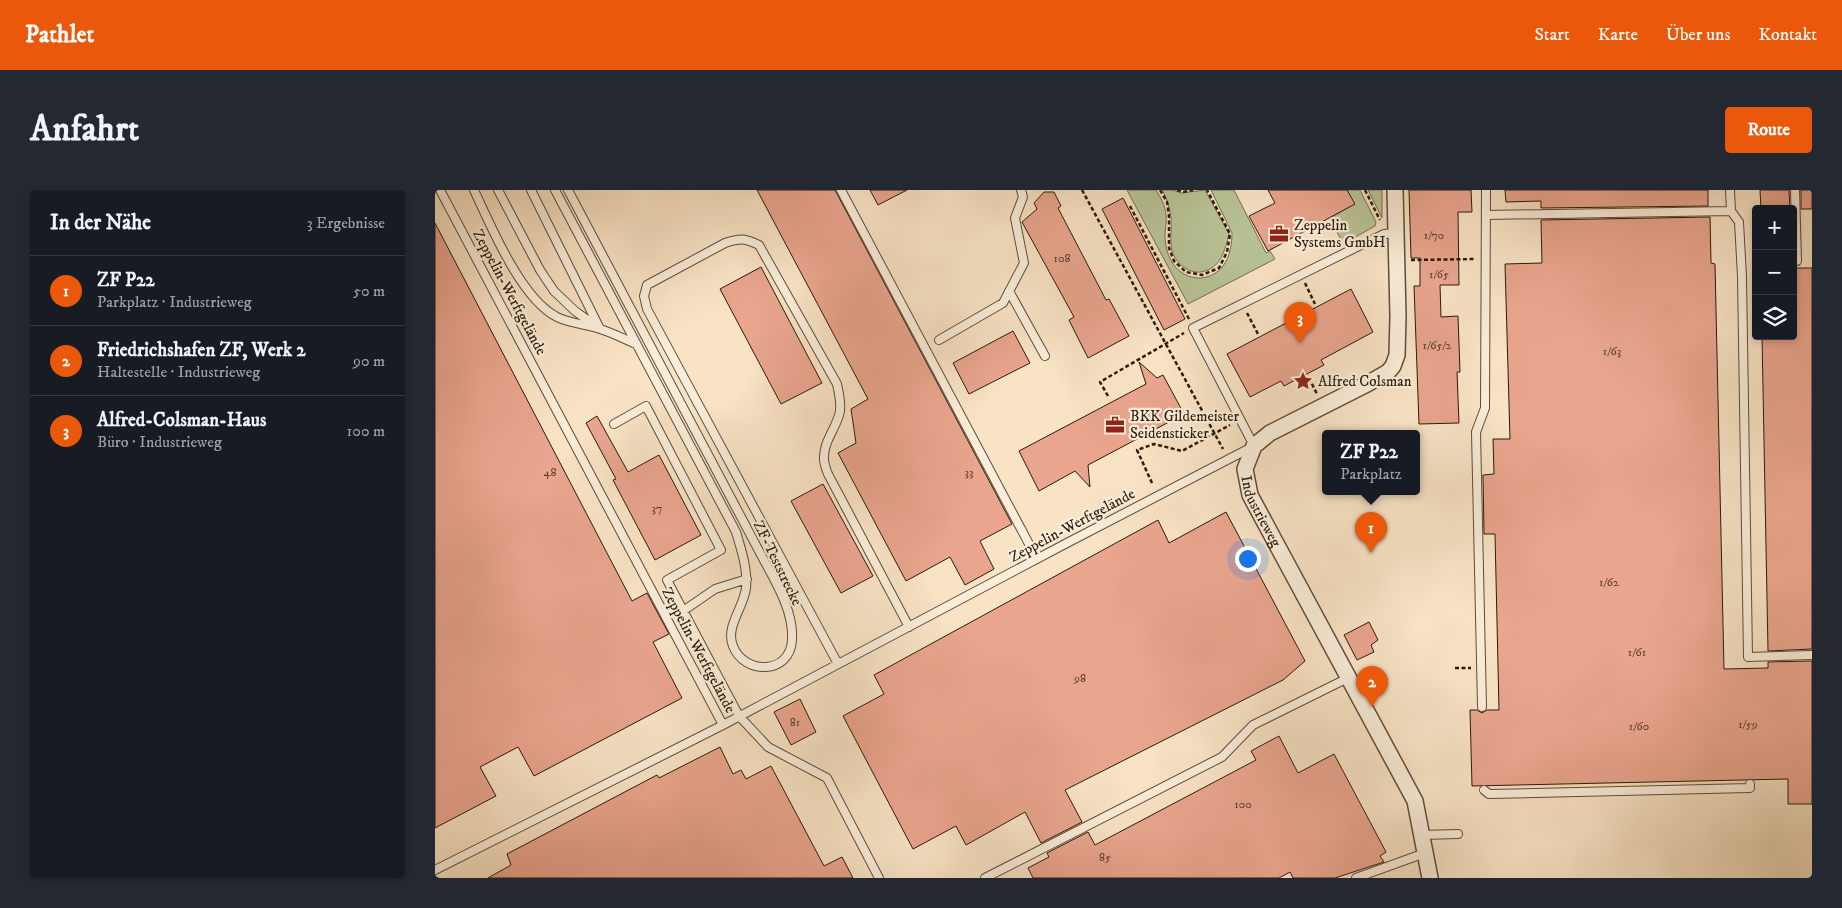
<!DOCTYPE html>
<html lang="de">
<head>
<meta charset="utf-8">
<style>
	body { margin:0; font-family:"IM FELL DW Pica",serif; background:#242831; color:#f1f3f6 }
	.controls { position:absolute; right:15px; top:15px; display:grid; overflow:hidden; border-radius:5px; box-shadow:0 2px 8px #0003 }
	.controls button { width:45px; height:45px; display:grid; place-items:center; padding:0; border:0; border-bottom:1px solid #363941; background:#171b24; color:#f1f3f6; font:25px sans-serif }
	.you { position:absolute; left:812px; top:368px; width:18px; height:18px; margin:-12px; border:4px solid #fff; border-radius:50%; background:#1a73e8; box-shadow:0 0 0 8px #1a73e833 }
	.badge { display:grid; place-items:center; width:32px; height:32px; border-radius:50%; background:#ea580c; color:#fff; font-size:16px; font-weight:700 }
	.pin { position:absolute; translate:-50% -41px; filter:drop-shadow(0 1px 2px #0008) }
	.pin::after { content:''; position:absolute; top:26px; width:18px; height:15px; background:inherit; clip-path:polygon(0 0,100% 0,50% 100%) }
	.popup { position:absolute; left:887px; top:240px; width:98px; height:65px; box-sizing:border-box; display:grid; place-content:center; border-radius:5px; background:#171b24; filter:drop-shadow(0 1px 4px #0005); font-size:16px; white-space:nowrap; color:#9ea1a6 }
	.popup b { font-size:19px; color:#f1f3f6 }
	.popup::after { content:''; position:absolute; left:50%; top:100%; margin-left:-10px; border:10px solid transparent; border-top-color:#171b24 }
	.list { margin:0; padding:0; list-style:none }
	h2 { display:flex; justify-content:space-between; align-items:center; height:65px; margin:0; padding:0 20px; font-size:21px }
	h2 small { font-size:16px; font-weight:400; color:#9ea1a6 }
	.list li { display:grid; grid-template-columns:32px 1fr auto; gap:15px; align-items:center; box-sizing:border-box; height:70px; padding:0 20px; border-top:1px solid #363941 }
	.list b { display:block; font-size:19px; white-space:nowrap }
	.list p { margin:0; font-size:16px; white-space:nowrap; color:#9ea1a6 }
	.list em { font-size:16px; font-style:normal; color:#9ea1a6 }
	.icon { flex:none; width:28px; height:28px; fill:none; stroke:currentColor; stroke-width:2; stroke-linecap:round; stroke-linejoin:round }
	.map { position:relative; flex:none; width:1377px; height:688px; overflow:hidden; border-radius:5px }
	header { display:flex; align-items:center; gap:30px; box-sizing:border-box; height:70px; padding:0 25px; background:#ea580c; color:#fff }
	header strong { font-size:24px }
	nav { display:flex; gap:28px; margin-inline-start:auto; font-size:18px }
	.intro { display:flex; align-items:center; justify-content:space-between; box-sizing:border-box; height:120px; padding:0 30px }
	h1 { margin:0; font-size:35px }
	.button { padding:12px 22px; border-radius:5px; background:#ea580c; color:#fff; font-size:18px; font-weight:700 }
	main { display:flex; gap:30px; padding:0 30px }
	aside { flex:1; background:#171b24; border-radius:5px; box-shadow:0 2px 8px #0003 }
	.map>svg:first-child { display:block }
	.green { fill:#b9c598; stroke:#726f52 }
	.building { fill:#e9a58e; stroke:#2b190b }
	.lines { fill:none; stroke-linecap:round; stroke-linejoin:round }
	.service-casing { stroke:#5e4c3a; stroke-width:10 }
	.minor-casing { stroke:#5e4c3a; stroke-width:18 }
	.path { stroke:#2b190b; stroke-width:2.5; stroke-dasharray:4 2.5; stroke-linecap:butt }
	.service { stroke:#faedd9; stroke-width:8 }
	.minor { stroke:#faedd9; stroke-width:15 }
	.labels { text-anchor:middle; stroke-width:4.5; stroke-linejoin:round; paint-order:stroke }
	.number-label { font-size:12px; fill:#5a3c2c }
	.poi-label { font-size:15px; fill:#2b190b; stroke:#faedd9; text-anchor:start }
	.street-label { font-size:15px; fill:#2b190b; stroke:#faedd9 }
</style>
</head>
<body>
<header>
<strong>Pathlet</strong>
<nav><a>Start</a><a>Karte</a><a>Über uns</a><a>Kontakt</a></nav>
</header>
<div class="intro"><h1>Anfahrt</h1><a class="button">Route</a></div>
<main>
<aside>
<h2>In der Nähe<small>3 Ergebnisse</small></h2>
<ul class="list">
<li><span class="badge">1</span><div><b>ZF P22</b><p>Parkplatz · Industrieweg</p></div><em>50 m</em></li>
<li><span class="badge">2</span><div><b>Friedrichshafen ZF, Werk 2</b><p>Haltestelle · Industrieweg</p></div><em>90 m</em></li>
<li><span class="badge">3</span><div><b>Alfred-Colsman-Haus</b><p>Büro · Industrieweg</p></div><em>100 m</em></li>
</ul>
</aside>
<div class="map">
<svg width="1377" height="688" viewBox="0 0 1377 688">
	<rect width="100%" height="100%" fill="#f8e3c5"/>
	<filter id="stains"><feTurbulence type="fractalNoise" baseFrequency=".004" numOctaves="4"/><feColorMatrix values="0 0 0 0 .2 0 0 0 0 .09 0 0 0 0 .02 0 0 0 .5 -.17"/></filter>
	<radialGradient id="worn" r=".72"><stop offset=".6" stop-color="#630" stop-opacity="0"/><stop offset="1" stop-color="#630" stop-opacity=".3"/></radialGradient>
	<path class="green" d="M692 0H721C726 8 730 15 731 25 732 32 730 38 730 45 730 66 741 88 765 88 773 88 783 83 788 76 795 67 797 53 797 43L776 0H799L831 63 835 61 840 69 753 114Z
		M727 0H738L746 3 770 0 794 44C790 59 787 76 770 81 756 86 741 74 737 61 734 48 738 34 735 22 734 14 731 7 727 0Z
		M912 0H925L941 32 940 36 908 54 895 28 919 14Z
		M933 0H947V28Z"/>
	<path class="building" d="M322 0H400L577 334 545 351 559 379 530 395 515 367 471 391 403 263 421 253 416 219 433 209Z
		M435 0H472L443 15Z
		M833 0H912L920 14 833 61 814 26 840 13Z
		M974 0H1036L1037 22H1023L1024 95H1005L1006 127 1023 126 1025 182H1022L1024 233 984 234 979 96H985V68H976Z
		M1070 0H1273V16L1106 18V11L1071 12Z
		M1325 0H1354L1355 19H1326Z
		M1366 0H1377V19H1366Z
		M609 2H619L626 16 623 18 671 110 674 109 694 146 653 168 634 130 639 127 587 32 602 19 599 13Z
		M688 8 750 129 729 140 667 19Z
		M1275 27 1276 73 1280 74 1289 479 1333 478V472L1377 471V614H1353V589L1037 596 1035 520H1042L1047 523 1052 520H1064L1060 344H1049L1048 285 1059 284 1058 249H1075L1070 74 1107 73 1106 30Z
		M0 33 197 411 212 403 234 444 218 452 247 508 99 586 83 557 45 577 61 606 0 638Z
		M326 77 387 193 346 214 285 99Z
		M1358 78H1377V459L1333 461 1327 146H1358Z
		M916 99 938 142 886 170 889 175 849 196 846 191 815 207 792 164Z
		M578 141 595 173 534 204 518 173Z
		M704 172 722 188 728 185 749 224 653 275 655 297 640 281 604 301 584 261 711 194Z
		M162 226 193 282 224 265 266 345 220 370 178 290 181 289 151 233Z
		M388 294 438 386 406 403 356 311Z
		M791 322 870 471 848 490 630 600 647 632 606 653 590 622 531 655 521 636 478 659 408 526 449 504 439 485 723 330 734 353Z
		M934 432 943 450 936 455 939 462 922 470 909 445Z
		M365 509 381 542 356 555 339 522Z
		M844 546 863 583 899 564 951 662 945 666 949 672 900 688H858L855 682 844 688H598L593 678 614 667 612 663 653 642 660 655 821 570 816 561Z
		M285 557 298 584 306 580 311 589 336 576 389 676 407 667 418 688H53L76 675 72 664 222 585 224 588Z"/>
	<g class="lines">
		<g class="service-casing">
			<path id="service" d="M5 0 288 535 630 354 819 256 758 138 926 55 949 44 961 43
				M39 0C56 36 86 109 122 127 134 133 149 134 162 138 176 142 189 149 201 154
				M63 0 105 80 119 101 140 121 161 136
				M96 0 164 137
				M120 0 301 342C306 359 313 379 311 398 309 417 290 437 298 456 309 485 355 485 357 450 359 419 338 388 324 361L133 0
				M406 0 602 369
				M1295 0 1296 21 1304 32 1307 86 1313 467 1377 465
				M1360 0 1362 71
				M1051 25 1296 21
				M574 101 610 166
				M504 150 568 113 589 73 580 28 588 7 586 0
				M179 234 211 216 286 360 232 390 304 526 333 557 392 588 444 688
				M248 421 280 399 312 389
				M403 474 212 119 209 106 212 95 290 53C305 48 310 48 324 55L402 194C404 203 406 211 405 221 402 238 388 251 389 269 389 274 391 279 393 284L474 437
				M1047 517 1041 242 1050 218 1051 0
				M1049 600 1054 604 1315 598V594
				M986 645 1023 644
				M0 680 288 535
				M550 688 787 567 818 535 913 488
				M921 688 990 663"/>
		</g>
		<g class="minor-casing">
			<g id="minor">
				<path id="s1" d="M960 0 963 126 962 165 958 176 953 182 932 194 835 243 819 256 810 279 815 305 980 611 995 688"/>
			</g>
		</g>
		<path class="path" d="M647 0 788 259
			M725 0 732 12 734 26V58L739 71 751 82 767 85 784 78 792 62 795 44 772 0
			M742 0 748 2 758 0
			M930 0 945 30
			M695 16 754 129
			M976 70 1040 69
			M870 93 880 114
			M812 123 823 144
			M874 188 882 204
			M673 206 665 192 749 143
			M717 293 702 260 719 254 747 261 795 235
			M1020 478H1036"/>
		<use href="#service" class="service"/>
		<use href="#minor" class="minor"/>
	</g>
	<defs>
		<g id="office-bare" transform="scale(1.5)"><path d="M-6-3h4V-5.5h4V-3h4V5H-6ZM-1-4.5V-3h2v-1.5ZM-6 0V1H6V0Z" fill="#8f2418" stroke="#faedd9" stroke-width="2.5" paint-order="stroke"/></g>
		<g id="sight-bare" transform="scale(1.5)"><path d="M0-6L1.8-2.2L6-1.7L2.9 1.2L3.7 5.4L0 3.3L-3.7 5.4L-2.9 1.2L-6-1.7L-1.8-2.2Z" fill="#8f2418" stroke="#faedd9" stroke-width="2.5" paint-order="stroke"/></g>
	</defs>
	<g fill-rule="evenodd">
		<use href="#office-bare" x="844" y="44"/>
		<use href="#sight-bare" x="868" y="191"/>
		<use href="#office-bare" x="680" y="235"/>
	</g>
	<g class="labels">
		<g class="number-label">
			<text x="999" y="49">1/70</text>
			<text x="627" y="72">108</text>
			<text x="1004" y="88">1/65</text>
			<text x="1002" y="159">1/65/2</text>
			<text x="1177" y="165">1/63</text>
			<text x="115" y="286">48</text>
			<text x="534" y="286">33</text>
			<text x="222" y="322">37</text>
			<text x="1174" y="396">1/62</text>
			<text x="1202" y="466">1/61</text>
			<text x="645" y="492">98</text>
			<text x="360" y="536">81</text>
			<text x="1313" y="538">1/59</text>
			<text x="1204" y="540">1/60</text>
			<text x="808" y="618">100</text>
			<text x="670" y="671">85</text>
		</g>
		<g class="poi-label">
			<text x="859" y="40">Zeppelin<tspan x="859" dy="17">Systems GmbH</tspan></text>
			<text x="883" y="196">Alfred Colsman</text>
			<text x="695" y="231">BKK Gildemeister<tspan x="695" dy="17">Seidensticker</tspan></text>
		</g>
		<g class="street-label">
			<text transform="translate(75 102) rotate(62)" y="5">Zeppelin-Werftgelände</text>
			<text dy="5" stroke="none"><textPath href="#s1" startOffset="408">Industrieweg</textPath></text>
			<text transform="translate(637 335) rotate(-28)" y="5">Zeppelin-Werftgelände</text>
			<text transform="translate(343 373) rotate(64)" y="5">ZF-Teststrecke</text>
			<text transform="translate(264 460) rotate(62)" y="5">Zeppelin-Werftgelände</text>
		</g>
	</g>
	<rect width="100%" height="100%" filter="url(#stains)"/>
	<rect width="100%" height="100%" fill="url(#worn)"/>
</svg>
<div class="controls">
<button>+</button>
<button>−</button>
<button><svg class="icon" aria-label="layers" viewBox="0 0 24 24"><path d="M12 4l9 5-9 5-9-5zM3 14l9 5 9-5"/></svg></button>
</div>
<div class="you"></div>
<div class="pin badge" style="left:936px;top:363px">1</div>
<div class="popup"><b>ZF P22</b>Parkplatz</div>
<div class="pin badge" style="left:937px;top:517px">2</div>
<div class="pin badge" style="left:865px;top:153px">3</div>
</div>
</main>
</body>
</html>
